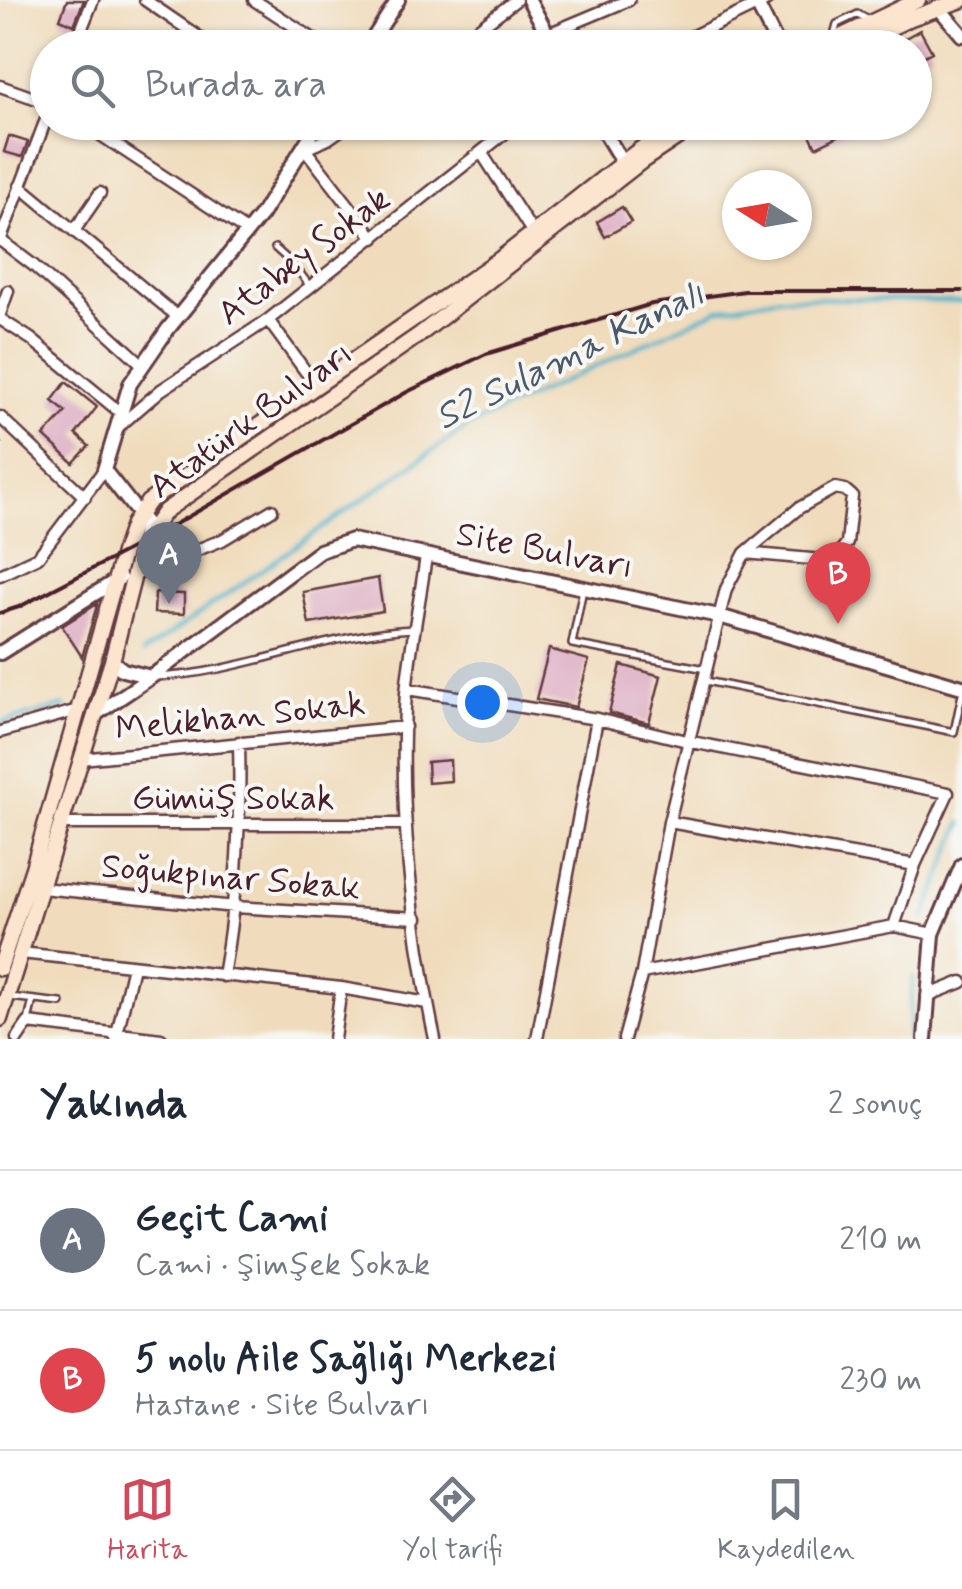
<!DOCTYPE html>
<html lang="tr">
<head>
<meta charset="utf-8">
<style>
	body { margin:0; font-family:Mynerve,sans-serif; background:#f2f2f3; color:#1f2937 }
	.compass { position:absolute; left:722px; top:170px; width:90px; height:90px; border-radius:50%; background:#fff; box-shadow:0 2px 8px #0004; rotate:281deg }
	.you { position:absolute; left:482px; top:702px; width:35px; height:35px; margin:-25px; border:8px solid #fff; border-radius:50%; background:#1a73e8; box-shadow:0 0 0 15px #1a73e833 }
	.badge { display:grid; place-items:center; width:65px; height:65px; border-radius:50%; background:#d1495b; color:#fff; font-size:32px; font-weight:700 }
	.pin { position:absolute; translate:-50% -82px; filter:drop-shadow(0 2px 5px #0008) }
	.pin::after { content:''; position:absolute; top:52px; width:35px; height:30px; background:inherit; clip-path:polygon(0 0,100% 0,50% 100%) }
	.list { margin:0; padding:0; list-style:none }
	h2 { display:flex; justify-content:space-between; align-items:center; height:130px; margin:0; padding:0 40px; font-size:42px }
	h2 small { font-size:32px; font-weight:400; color:#747a83 }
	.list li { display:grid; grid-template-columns:65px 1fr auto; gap:30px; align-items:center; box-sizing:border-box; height:140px; padding:0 40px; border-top:2px solid #e0e1e3 }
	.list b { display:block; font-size:38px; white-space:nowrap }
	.list p { margin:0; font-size:32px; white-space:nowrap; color:#747a83 }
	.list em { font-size:32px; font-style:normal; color:#747a83 }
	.icon { flex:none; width:55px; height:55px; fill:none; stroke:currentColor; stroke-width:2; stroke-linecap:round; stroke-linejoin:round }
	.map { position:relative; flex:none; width:962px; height:1039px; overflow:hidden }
	.search { position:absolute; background:#fff; box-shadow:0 2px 8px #0004; left:30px; right:30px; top:30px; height:110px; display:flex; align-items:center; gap:25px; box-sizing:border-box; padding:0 35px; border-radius:55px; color:#747a83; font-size:38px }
	.sheet { height:410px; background:#fff }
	nav { display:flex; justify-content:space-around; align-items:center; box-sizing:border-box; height:140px; border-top:2px solid #e0e1e3; background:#fff; font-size:28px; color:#747a83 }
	nav a { display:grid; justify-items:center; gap:5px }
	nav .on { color:#d1495b }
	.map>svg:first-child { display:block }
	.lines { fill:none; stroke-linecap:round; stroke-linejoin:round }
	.stream { stroke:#4db2cc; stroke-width:4 }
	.building { fill:#dcaac1 }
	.service-casing { stroke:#633b41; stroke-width:10 }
	.minor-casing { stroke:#633b41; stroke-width:15 }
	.tertiary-casing { stroke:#633b41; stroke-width:18 }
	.secondary-casing { stroke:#633b41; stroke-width:19 }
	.path { stroke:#633b41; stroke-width:2.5; stroke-dasharray:2.5 8; stroke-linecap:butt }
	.service { stroke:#fff; stroke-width:5 }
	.minor { stroke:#fff; stroke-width:10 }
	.tertiary { stroke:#fff; stroke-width:12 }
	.secondary { stroke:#fbe5cf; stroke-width:14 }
	.rail { stroke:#4a1f2b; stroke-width:4 }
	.labels { text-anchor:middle; stroke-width:8; stroke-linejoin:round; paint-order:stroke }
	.street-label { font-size:35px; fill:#4a1f2b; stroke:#f6f6f2 }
	.water-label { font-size:38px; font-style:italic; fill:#4b5a6b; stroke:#f6f6f2 }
</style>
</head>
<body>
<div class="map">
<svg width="962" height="1039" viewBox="0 0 962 1039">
	<rect width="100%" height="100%" fill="#f6f6f2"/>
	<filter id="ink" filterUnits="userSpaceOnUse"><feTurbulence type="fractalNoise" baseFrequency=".01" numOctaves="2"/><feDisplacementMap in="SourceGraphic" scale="20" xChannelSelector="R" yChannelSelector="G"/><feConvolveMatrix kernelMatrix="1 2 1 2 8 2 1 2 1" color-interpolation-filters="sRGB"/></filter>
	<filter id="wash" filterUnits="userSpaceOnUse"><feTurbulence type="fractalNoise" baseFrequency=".0048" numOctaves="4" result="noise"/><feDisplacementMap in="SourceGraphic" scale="40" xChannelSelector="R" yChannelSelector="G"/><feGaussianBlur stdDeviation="2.25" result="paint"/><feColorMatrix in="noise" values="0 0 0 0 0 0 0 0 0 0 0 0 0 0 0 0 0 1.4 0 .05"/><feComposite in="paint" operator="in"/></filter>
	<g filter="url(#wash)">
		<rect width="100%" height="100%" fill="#f0dcbc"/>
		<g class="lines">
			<path class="stream" d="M143 653 468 426 719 309 780 297 962 302
				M0 723 65 706
				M924 919 962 823
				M908 1039 913 977"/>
		</g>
		<g id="blocks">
			<path class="building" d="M67 0H84L74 25 60 19Z
				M920 30 932 52 914 61V48H887Z
				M804 122H867L816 147Z
				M9 136 28 142 22 157 4 152Z
				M622 207 631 222 605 237 597 222Z
				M66 382 97 407 76 434 89 446 73 463 44 436 66 412 52 401Z
				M378 578 383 611 309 624 303 592Z
				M155 593 184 594V614L154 613Z
				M97 604V605L82 657 62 626Z
				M549 649 589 660 576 707 536 699Z
				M621 665 661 676 649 723 609 713Z
				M450 760 451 781 428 783 427 762Z"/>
		</g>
	</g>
	<g filter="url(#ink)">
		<use href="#blocks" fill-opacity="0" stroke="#633b41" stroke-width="2.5"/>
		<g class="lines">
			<g class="service-casing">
				<path id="service" d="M834 35 837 24 858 14 870 21
					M107 138 115 122
					M275 248 294 265 309 285
					M583 589 572 644 706 669
					M155 677C242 674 325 633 414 629
					M706 681 954 732 962 694
					M10 997 61 1003
					M28 1021 33 1000"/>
			</g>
			<g class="minor-casing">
				<path id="minor" d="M145 0 215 48
					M254 0 327 48
					M548 34 629 0
					M74 48 93 0
					M453 48 516 0
					M668 48 767 0
					M0 86 48 103
					M81 122 248 232
					M352 122 328 139 305 149 374 238
					M481 152 533 233
					M20 186 178 317
					M74 231 100 193
					M0 240 33 265 143 365
					M0 241 48 114
					M0 314 8 291
					M0 319 31 339 121 413
					M268 320 306 372
					M0 417 85 497
					M118 427 161 390 268 320 519 122
					M426 556C420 601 410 648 406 693 398 802 412 932 435 1039
					M0 575 38 557 104 470
					M132 576 222 540 272 510
					M407 689 597 719 687 741 948 793 915 865 894 926 642 973
					M0 732 78 710
					M81 759 405 727
					M669 822 915 865
					M61 824H405
					M41 888 235 907 417 918
					M894 926 933 934
					M21 953 341 988 334 1039
					M223 976C237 897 241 822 239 742
					M341 988 427 1003
					M927 996 962 982
					M116 1038 133 966
					M17 1039 28 1023 161 1039
					M537 1039 597 719
					M624 1039 642 973 669 822 726 589 745 553 799 508 835 488 845 490 852 496 847 543 833 561 745 553"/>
			</g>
			<g class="tertiary-casing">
				<path id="tertiary" d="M529 0 555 48
					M755 0 779 48
					M938 7 962 35
					M367 48 398 0
					M598 122 623 163
					M142 543 145 522 104 470 130 384 168 329 261 215 319 122
					M0 653 120 578
					M112 661 123 670 151 677
					M96 714 151 677 320 551 352 540 719 616 962 687
					M925 1039 933 934 962 865"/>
			</g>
			<g class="secondary-casing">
				<path id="secondary" d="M817 48 918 0
					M849 48 911 18 962 0
					M0 968 33 868 123 553 133 524 148 502 500 259 639 150 682 122
					M0 1019 112 661 142 543 165 511 419 335 642 161 700 122"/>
			</g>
			<path class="path" d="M0 444 6 438"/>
			<use href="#service" class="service"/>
			<use href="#minor" class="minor"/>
			<use href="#tertiary" class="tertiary"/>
			<use href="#secondary" class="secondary"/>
			<path class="rail" d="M0 613 19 607 142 543 407 392 486 354 652 304 745 291H962"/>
		</g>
	</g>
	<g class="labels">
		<g class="street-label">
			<text transform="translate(303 255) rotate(-37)" y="12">Atabey Sokak</text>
			<text transform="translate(250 419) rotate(-36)" y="12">Atatürk Bulvarı</text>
			<text transform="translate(545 549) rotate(11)" y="12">Site Bulvarı</text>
			<text transform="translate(240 715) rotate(-6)" y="12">Melikhan Sokak</text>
			<text x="233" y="809">Gümüş Sokak</text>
			<text transform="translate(231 876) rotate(5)" y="12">Soğukpınar Sokak</text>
		</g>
		<g class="water-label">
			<text transform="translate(569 354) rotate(-26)" y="13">S2 Sulama Kanalı</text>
		</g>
	</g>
</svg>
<svg class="compass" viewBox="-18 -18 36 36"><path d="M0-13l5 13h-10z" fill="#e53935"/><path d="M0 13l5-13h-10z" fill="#747a83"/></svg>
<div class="you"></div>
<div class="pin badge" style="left:169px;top:604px;background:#6b7280">A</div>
<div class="pin badge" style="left:838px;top:624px;background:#e0444e">B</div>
<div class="search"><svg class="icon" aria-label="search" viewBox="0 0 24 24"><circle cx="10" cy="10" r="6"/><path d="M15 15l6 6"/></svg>Burada ara</div>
</div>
<section class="sheet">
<h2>Yakında<small>2 sonuç</small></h2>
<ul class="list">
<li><span class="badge" style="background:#6b7280">A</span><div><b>Geçit Cami</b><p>Cami · Şimşek Sokak</p></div><em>210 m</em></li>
<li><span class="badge" style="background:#e0444e">B</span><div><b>5 nolu Aile Sağlığı Merkezi</b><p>Hastane · Site Bulvarı</p></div><em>230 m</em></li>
</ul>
</section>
<nav>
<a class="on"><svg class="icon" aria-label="map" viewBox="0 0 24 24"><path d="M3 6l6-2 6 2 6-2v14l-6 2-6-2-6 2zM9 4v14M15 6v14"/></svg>Harita</a>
<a><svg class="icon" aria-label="directions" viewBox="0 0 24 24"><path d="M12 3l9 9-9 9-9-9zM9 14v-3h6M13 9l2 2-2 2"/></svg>Yol tarifi</a>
<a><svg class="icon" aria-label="saved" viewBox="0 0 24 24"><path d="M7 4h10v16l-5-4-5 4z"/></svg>Kaydedilen</a>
</nav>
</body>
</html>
